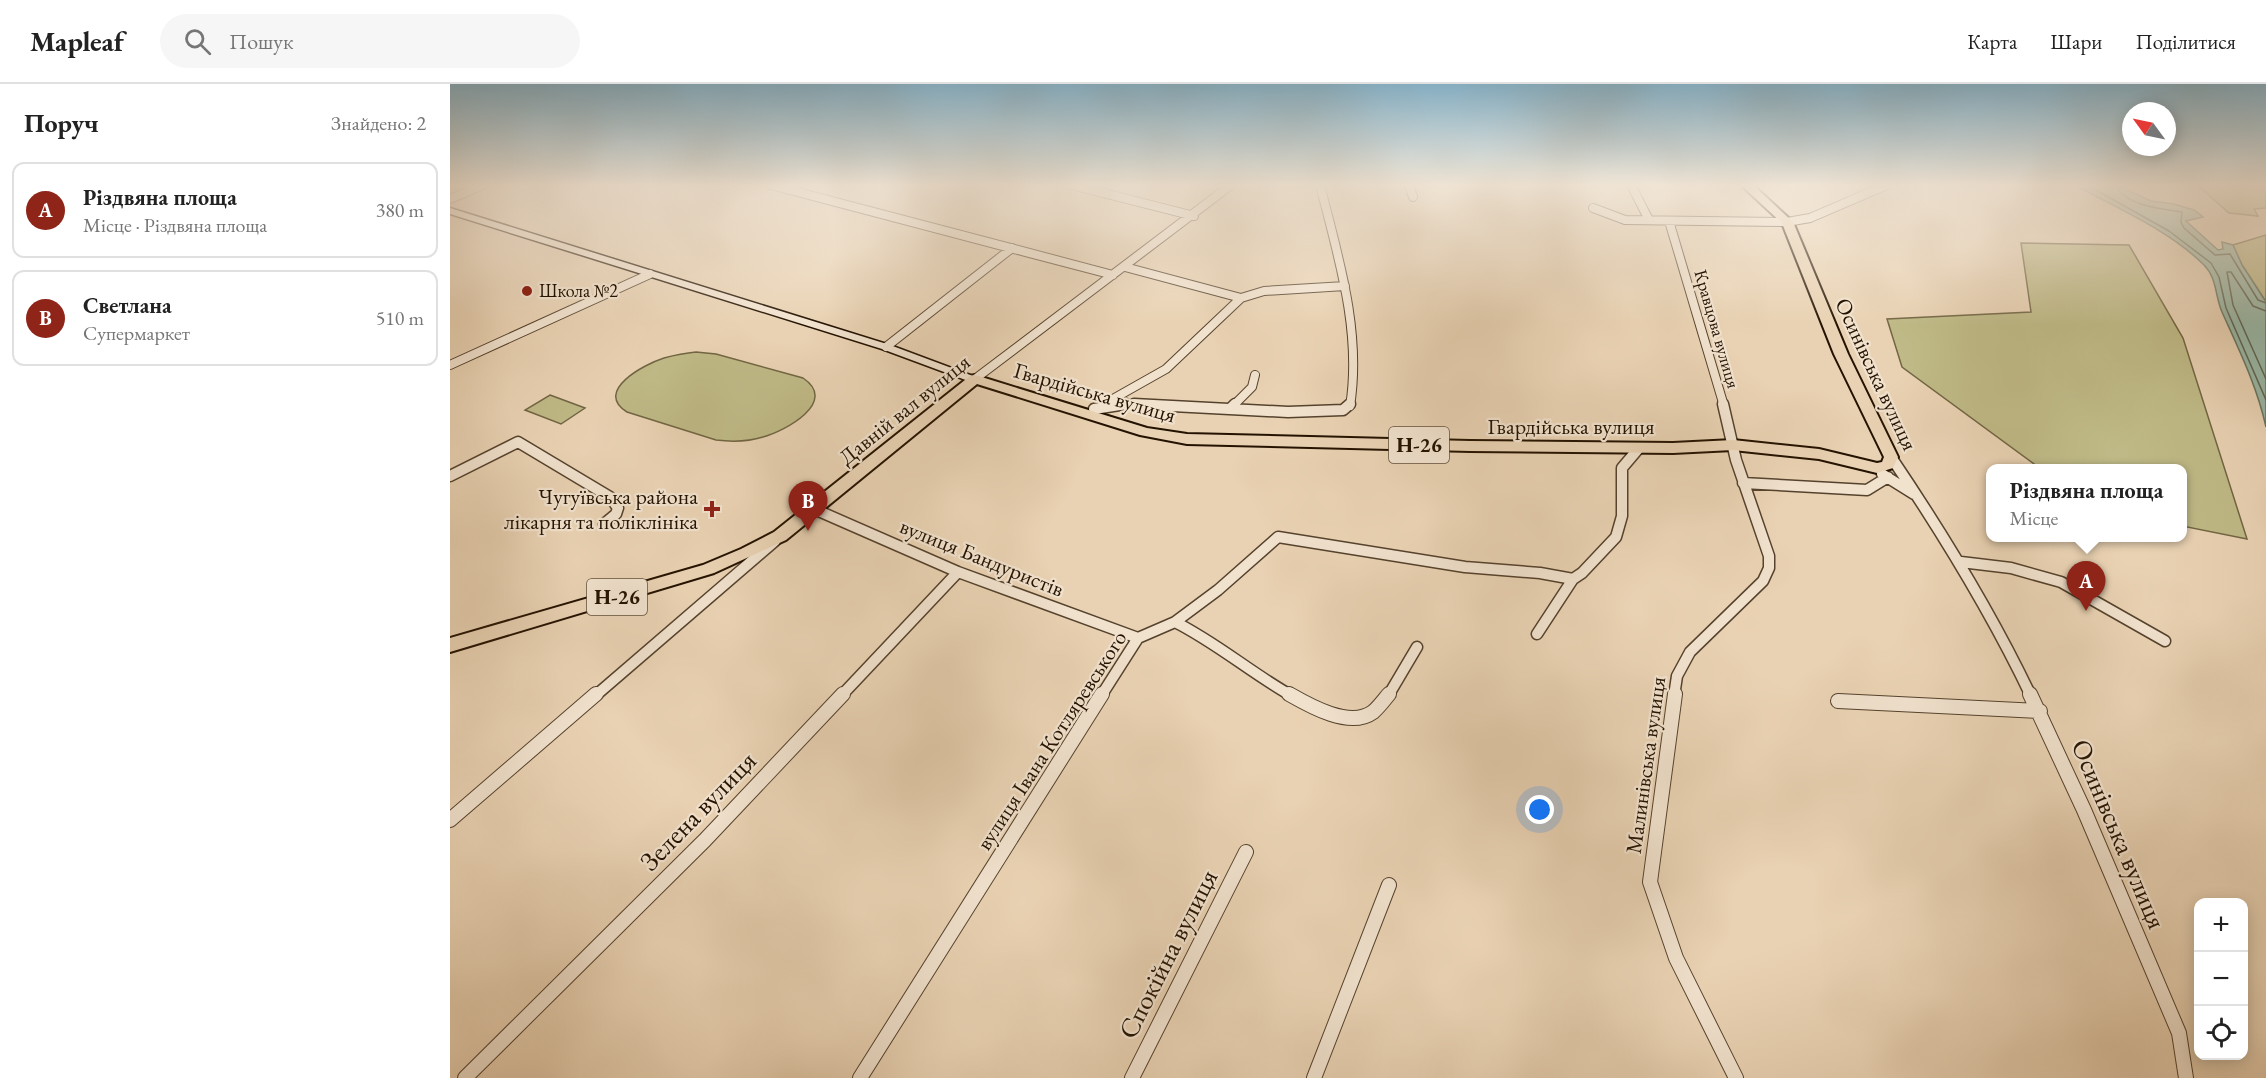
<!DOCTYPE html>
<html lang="uk">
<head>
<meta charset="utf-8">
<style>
	body { margin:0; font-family:"EB Garamond",serif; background:#f6f6f6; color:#222 }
	.controls { position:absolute; right:18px; bottom:18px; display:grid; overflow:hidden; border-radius:12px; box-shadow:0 3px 15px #0003 }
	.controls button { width:54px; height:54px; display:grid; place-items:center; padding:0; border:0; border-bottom:2px solid #e0e0e0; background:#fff; color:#222; font:30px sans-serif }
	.compass { position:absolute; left:1672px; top:18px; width:54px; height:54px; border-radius:50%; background:#fff; box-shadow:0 3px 15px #0003; rotate:303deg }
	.you { position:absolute; left:1090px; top:726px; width:21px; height:21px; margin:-15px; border:4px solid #fff; border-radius:50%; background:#1a73e8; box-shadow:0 0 0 9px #1a73e833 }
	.badge { display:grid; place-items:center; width:39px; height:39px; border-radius:50%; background:#8f2418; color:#fff; font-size:20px; font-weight:700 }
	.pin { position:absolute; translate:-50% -50px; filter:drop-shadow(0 2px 3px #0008) }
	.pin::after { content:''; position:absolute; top:32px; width:21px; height:18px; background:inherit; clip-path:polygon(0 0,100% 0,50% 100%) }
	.popup { position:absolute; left:1536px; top:380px; width:201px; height:78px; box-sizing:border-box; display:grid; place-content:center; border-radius:12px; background:#fff; filter:drop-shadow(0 2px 4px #0005); font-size:20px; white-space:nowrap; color:#767676 }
	.popup b { font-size:22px; color:#222 }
	.popup::after { content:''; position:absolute; left:50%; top:100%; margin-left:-12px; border:12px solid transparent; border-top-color:#fff }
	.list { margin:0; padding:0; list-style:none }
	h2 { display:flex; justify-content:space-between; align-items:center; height:78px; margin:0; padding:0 24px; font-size:26px }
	h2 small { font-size:20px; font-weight:400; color:#767676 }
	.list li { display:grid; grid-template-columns:39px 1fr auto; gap:18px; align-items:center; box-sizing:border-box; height:96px; margin:0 12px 12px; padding:0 12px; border:2px solid #e0e0e0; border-radius:12px }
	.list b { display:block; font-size:22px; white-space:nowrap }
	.list p { margin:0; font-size:20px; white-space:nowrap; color:#767676 }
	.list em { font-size:20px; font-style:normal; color:#767676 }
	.icon { flex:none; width:33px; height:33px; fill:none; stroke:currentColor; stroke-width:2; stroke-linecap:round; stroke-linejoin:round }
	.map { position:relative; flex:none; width:1816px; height:994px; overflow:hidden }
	header { display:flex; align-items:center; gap:36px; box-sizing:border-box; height:84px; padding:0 30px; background:#fff; border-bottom:2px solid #e0e0e0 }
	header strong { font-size:28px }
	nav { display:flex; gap:33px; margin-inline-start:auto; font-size:21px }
	.search { width:420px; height:54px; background:#f6f6f6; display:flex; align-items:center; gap:15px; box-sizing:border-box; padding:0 21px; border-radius:33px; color:#767676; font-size:22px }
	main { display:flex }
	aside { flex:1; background:#fff }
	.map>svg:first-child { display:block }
	.green { fill:#bfba87; stroke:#726644; stroke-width:1.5 }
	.water { fill:#99b8a7; stroke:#6a7664; stroke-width:1.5 }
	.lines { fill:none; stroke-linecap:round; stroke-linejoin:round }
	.shore { stroke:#5e6554; stroke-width:1.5 }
	.street-far2-casing { stroke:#55422d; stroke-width:10 }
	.street-far1-casing { stroke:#55422d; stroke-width:13 }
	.street-casing { stroke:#55422d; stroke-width:16 }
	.secondary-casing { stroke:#241200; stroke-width:3 }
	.primary-casing { stroke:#241200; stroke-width:4 }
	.street-far2 { stroke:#f1e2ce; stroke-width:8 }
	.street-far1 { stroke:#f1e2ce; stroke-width:10 }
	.street { stroke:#f1e2ce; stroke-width:14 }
	.secondary { fill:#f1e2ce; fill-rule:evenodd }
	.primary { fill:#e9d2b3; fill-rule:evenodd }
	.poi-dot { fill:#8f2418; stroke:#f1e2ce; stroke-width:2 }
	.labels { text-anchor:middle; stroke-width:4.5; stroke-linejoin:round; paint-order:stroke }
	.far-poi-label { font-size:18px; fill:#241200; stroke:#f1e2ce; text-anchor:start }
	.far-street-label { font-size:18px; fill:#241200; stroke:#f1e2ce }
	.shield { fill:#f1e2ce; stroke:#62503e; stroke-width:1.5 }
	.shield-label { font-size:21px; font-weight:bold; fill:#241200 }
	.street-label { font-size:22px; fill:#241200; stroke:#f1e2ce }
	.poi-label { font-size:22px; fill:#241200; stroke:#f1e2ce; text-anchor:end }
	.near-street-label { font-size:27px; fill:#241200; stroke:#f1e2ce }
</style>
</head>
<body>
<header>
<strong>Mapleaf</strong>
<div class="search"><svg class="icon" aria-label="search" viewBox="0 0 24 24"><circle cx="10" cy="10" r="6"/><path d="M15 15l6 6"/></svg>Пошук</div>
<nav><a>Карта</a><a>Шари</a><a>Поділитися</a></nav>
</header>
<main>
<aside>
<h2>Поруч<small>Знайдено: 2</small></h2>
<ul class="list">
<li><span class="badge">A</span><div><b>Різдвяна площа</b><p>Місце · Різдвяна площа</p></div><em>380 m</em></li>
<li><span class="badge">B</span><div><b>Светлана</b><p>Супермаркет</p></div><em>510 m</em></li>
</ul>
</aside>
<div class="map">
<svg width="1816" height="994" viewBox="0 0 1816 994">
	<rect width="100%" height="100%" fill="#e9d2b3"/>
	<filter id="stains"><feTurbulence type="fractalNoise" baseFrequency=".00333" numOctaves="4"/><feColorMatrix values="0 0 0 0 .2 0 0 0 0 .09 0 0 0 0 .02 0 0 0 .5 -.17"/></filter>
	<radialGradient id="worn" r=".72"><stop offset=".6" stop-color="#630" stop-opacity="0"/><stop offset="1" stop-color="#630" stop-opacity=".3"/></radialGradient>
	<path class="green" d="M1747 101H1816V124L1804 125 1808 132 1779 129Z
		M1816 151V218L1792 181 1783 161Z
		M1571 159 1679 161 1733 254 1797 455 1732 442V384H1584V380L1452 283 1437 235 1581 228Z
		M246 268 266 270 353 294C389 318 335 347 313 353 297 358 282 358 266 356L177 328C143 307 195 280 214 274 225 271 235 269 246 268Z
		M100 311 135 324 111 340 75 326Z"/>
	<path class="water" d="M1625 101H1666L1701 117 1724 120 1744 126 1753 133 1736 137 1768 166 1773 165 1772 158 1783 161 1792 181 1816 218V343C1807 302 1789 266 1772 228 1765 212 1767 194 1754 181 1719 146 1668 125 1625 101Z"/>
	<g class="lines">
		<path class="shore" d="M1637 101 1719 147 1761 179 1769 193 1776 224 1816 316
			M1665 101C1676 122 1711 125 1732 128L1731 138 1734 144 1765 171 1780 170 1808 216 1816 219
			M1816 227 1803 222 1781 188H1777L1783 221 1816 295"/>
		<g class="street-far2-casing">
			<path id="street-far2" d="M321 101 663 191
				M622 101 744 132
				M870 101C888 172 912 248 900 322
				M959 101 963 113
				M1181 101 1199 136
				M0 115 33 101
				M1143 124 1175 136 1337 138 1360 134 1437 101
				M1219 137 1274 322
				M675 183 791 214
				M436 263 562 164
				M0 281 200 190
				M525 295 781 101
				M654 320 716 285 791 214 814 207 895 202
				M666 322 678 320 714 322
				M783 322 802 303 805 291"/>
		</g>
		<g class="street-far1-casing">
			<path id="street-far1" d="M684 320 838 328 893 326 900 320
				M644 325 676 320
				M780 325 785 320
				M1441 373C1493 450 1541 528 1581 612
				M1432 390 1464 410
				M0 392 68 358 160 413 168 424 166 430 154 440
				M1293 399 1417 406 1438 393
				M364 425 508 488 688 554
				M1511 478 1561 484 1611 498 1715 557
				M725 538C767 559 801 589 842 612
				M1087 550 1123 495 1132 489 1166 453 1172 432V384L1189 364
				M145 612 325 457
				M391 612 508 488
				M651 612 688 554 725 538 768 506 828 453 1015 483 1090 489 1123 495
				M938 612 967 563
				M1224 612 1227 592 1240 568 1313 497 1319 484V472L1286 376 1273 320"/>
		</g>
		<g class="street-casing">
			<path id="street" d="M839 610C860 622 900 645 923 628 929 623 934 616 939 610
				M1225 610 1200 798 1226 874 1286 994
				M1580 610 1634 726 1729 949 1736 994
				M1388 617 1590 627
				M0 736 146 610
				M15 994 255 756 393 610
				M410 994 652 610
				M682 994 796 768
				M864 994 939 801"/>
		</g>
		<g class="secondary-casing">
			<path id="secondary" d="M0 124 440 261 531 295 529 298H521L432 265 0 130Z"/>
		</g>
		<g class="primary-casing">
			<path id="primary" d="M1291 101H1303L1343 138 1398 270 1448 373 1443 384 1427 389 1369 375 1283 366 1223 369 1020 367 737 360 690 351 527 300 336 456 264 489 0 568V554L253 481 291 465 324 448 520 292 525 291 697 344 737 350 1020 357 1223 359 1283 356 1369 365 1427 379 1432 378 1434 373 1384 270 1332 139Z"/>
		</g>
		<use href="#street-far2" class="street-far2"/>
		<use href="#street-far1" class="street-far1"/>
		<use href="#street" class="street"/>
		<use href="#secondary" class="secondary"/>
		<use href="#primary" class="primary"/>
	</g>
	<linearGradient id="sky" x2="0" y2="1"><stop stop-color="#88b6ce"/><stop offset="0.42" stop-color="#f5ebdd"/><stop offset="1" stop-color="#f5ebdd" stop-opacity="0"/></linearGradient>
	<rect width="1816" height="241" fill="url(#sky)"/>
	<g class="poi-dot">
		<circle cx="77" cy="207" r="6"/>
		<path d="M259 416h6v6h6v6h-6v6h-6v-6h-6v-6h6z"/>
	</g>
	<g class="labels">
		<g class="far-poi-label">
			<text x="89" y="213">Школа №2</text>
		</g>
		<g class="far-street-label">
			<text transform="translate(1267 245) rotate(74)" y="6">Кравцова вулиця</text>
		</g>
		<g class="shield">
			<rect x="939" y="343" width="60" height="36" rx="4.5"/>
			<rect x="137" y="495" width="60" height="36" rx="4.5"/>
		</g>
		<g class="shield-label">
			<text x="969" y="368">Н-26</text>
			<text x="167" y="520">Н-26</text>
		</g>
		<g class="street-label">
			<text transform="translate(1427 290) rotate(65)" y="8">Осинівська вулиця</text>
			<text transform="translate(645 308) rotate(16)" y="8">Гвардійська вулиця</text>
			<text transform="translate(454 325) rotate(-39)" y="8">Давній вал вулиця</text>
			<text x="1121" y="350">Гвардійська вулиця</text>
			<text transform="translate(532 473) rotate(22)" y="8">вулиця Бандуристів</text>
			<text transform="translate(601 656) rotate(-57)" y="8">вулиця Івана Котляревського</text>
			<text transform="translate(1195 681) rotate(-82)" y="8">Малинівська вулиця</text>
		</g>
		<g class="poi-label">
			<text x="248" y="420">Чугуївська района<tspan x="248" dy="25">лікарня та поліклініка</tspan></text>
		</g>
		<g class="near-street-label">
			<text transform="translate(248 727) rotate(-46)" y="9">Зелена вулиця</text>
			<text transform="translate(1669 750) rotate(67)" y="9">Осинівська вулиця</text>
			<text transform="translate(718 870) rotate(-63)" y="9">Спокійна вулиця</text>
		</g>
	</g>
	<rect width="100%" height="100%" filter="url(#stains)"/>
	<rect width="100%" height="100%" fill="url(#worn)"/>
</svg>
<div class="controls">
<button>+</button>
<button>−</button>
<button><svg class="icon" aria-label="locate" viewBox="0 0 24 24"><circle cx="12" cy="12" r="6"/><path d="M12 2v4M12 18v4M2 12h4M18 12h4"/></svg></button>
</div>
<svg class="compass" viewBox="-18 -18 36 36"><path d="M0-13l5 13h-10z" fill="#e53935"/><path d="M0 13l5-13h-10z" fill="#767676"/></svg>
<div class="you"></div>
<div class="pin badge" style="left:1636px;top:527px">A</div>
<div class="popup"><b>Різдвяна площа</b>Місце</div>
<div class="pin badge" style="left:358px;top:447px">B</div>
</div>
</main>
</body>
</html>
